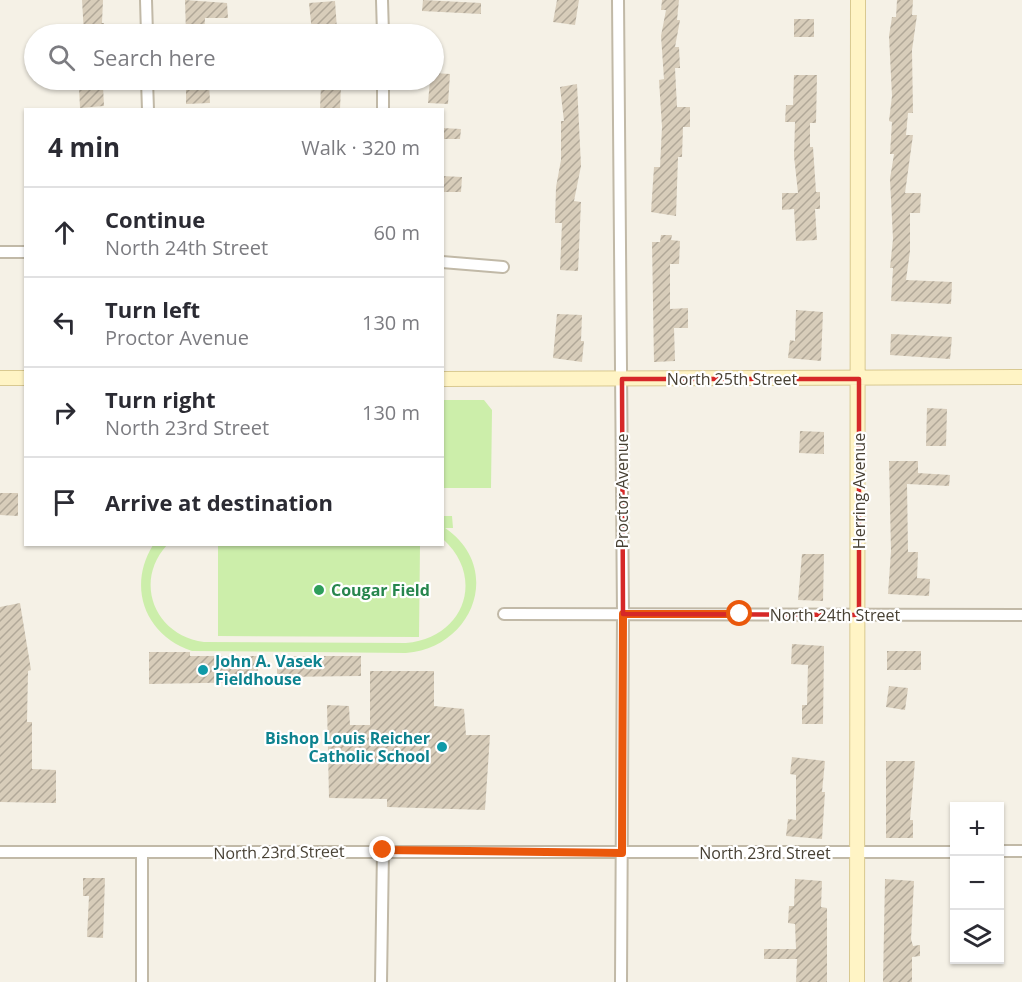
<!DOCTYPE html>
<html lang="en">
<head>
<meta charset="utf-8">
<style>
	body { margin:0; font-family:"Open Sans",sans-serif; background:#f7f7f7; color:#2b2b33 }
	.controls { position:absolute; right:18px; bottom:18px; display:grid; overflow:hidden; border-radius:0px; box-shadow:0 2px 4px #0004 }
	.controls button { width:54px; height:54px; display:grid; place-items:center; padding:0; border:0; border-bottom:2px solid #e1e1e2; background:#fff; color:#2b2b33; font:30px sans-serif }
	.stop { position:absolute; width:18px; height:18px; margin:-14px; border:4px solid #ea580c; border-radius:50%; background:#fff }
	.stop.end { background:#ea580c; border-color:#fff; box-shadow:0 2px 6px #0008 }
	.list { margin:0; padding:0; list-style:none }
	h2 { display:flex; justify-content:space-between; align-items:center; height:78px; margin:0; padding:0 24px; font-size:26px }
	h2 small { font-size:20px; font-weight:400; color:#7c7c81 }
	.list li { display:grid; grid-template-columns:39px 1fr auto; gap:18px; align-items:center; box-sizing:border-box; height:90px; padding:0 24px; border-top:2px solid #e1e1e2 }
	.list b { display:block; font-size:22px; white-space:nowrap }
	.list p { margin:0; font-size:20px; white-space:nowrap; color:#7c7c81 }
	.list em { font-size:20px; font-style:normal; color:#7c7c81 }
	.icon { flex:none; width:33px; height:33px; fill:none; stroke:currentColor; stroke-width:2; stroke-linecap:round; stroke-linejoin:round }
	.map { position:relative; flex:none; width:1022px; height:982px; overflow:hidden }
	.search { position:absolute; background:#fff; box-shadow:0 2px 4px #0004; left:24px; top:24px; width:420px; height:66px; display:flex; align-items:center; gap:15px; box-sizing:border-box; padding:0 21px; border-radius:33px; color:#7c7c81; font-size:22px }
	.panel { position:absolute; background:#fff; box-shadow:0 2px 4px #0004; left:24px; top:108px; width:420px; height:438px; border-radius:0px }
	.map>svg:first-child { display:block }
	.pitch { fill:#cea }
	.building { fill:url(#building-hatch) }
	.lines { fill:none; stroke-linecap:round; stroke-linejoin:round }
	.street-casing { stroke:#c1b9a7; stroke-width:14 }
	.secondary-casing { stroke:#d9c990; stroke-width:16 }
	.street { stroke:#fff; stroke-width:10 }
	.secondary { stroke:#fff4c5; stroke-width:14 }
	.route { stroke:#ea580c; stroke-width:8 }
	.marked { fill:none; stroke:#d62828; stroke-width:4.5; stroke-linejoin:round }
	.leisure-dot { fill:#2e9e5b; stroke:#fff; stroke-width:2 }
	.culture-dot { fill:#0f9aa8; stroke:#fff; stroke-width:2 }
	.labels { text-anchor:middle; stroke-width:4.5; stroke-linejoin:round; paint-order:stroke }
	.street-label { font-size:16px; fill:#484134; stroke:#fff }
	.leisure-label { font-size:16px; font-weight:bold; fill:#27864d; stroke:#fff; text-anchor:start }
	.culture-label { font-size:16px; font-weight:bold; fill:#0d838f; stroke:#fff; text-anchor:start }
</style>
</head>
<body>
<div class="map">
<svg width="1022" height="982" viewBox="0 0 1022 982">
	<defs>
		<pattern id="building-hatch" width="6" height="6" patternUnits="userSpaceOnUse" patternTransform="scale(1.5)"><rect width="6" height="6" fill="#d8cdba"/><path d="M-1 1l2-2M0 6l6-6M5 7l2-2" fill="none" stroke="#b1a898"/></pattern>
	</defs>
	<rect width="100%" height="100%" fill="#f5f1e6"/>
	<path class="pitch" d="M442 400H484L492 410 491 488H443Z
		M443 516H452L453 528H445C504 568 473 648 406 653L192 651C145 635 127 587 153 545H167C133 582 155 636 204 642L406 643C464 638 486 578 443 539Z
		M218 545H420L419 637 218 636Z"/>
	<path class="building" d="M82 0H103L102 23H104V34H84Z
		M185 0 227 3 228 18H205L204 34H186Z
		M423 0 481 3V14L422 11Z
		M557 0H579L575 25 553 22Z
		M662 0H679L677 20H680L675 47H679L680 68H675L677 107H690V127H683L682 157H678L676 216 651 212 654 167H660L662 127 659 80 664 79 661 36 666 10H661Z
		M897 0H913L912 15H917L912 50 913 113H908L906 135H913L905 193H921L920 213H910V251L906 280 952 282 951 304 891 301 893 268H890L893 239 890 179 894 154H890L892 122 889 121 892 96 889 36 892 17H896Z
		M335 1 337 29 312 32 309 3Z
		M794 19H814V37H794Z
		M434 73 450 74 448 104 428 103 430 80H434Z
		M794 75H817L816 123H810V147H813L816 192H820V209H815L817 240 796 241 794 209 782 210V193H798L794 156 795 122H785L786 105H793Z
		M209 82 210 103 186 104V83Z
		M321 84H341L340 110H320Z
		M577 84 581 166 574 201 581 202 578 271 560 270 562 223H555L556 187 561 160V121H564L560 87Z
		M103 86 104 106 80 108 79 87Z
		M442 128 461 129 460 139H442Z
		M442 176 462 177 461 192H442Z
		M661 235H672L671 240 680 241 679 264H670V309L688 308V328H674L675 361 654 362 652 242H660Z
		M796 310 823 312 821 361 788 358 790 340 795 341Z
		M557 314 582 315 581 341H584L582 362 553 358Z
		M891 334 952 337 950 359 890 355Z
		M927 408 947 409 946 446H926Z
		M800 431 824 432V454L799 453Z
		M889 461H918V473L950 475 949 486 907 484 908 552H918L917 578 930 579 929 596 888 594 891 551Z
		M0 493H18V516L0 515Z
		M802 554H824L823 601 798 600Z
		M20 603 31 670 28 671 27 722H32V769L56 770V803L0 802V607Z
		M792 644 824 646 823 724H802V705H807L808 665 791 664Z
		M887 651H921V670H887Z
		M149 652H190V656H258V682L149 684Z
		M277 656H361V676L277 677Z
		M370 671H434V706L464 709 466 735H490L485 810 387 807V799L329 798 327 705 349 706 350 725H370Z
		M889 686 908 688 905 710 886 707Z
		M792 757 825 761 822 792H825L822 839 786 836 788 819 796 820V775L790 774Z
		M886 761H915L910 820H913V838H886Z
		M83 878H105L103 938 87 937 89 896H83Z
		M795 879 822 881 821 907 827 908V982H796L797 959H764V949H796L795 924 788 923 789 906H794Z
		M885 879 914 881 911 939 913 946 920 945V956L912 957V982H883Z"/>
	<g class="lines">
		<g class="street-casing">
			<path id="street" d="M146 0 147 34
				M382 0 383 34
				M618 0 623 614 621 982
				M147 80 148 110
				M383 80V110
				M0 252H26
				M442 262 503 267
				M504 614 1022 615
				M1000 851H1022
				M0 852H954
				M142 982V853
				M381 982 383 850"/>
		</g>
		<g class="secondary-casing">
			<path id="secondary" d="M0 378H26
				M442 379 1022 377
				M857 982 858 0"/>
		</g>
		<use href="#street" class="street"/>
		<use href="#secondary" class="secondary"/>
	</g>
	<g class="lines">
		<path class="route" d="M383 850 622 853 623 614H740"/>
	</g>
	<path class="marked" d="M622 379H859V615L623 614Z"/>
	<circle class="leisure-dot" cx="319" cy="590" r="6"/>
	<g class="culture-dot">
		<circle cx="203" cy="670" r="6"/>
		<circle cx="442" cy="747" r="6"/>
	</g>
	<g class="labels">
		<g class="street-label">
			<text x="732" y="385">North 25th Street</text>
			<text transform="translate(622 491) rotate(-90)" y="6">Proctor Avenue</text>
			<text transform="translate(859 491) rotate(-90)" y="6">Herring Avenue</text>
			<text x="835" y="621">North 24th Street</text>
			<text transform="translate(279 852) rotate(-1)" y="6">North 23rd Street</text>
			<text x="765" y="859">North 23rd Street</text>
		</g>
		<g class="leisure-label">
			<text x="331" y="596">Cougar Field</text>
		</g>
		<g class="culture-label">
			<text x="215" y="667">John A. Vasek<tspan x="215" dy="18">Fieldhouse</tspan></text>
			<text x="430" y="744" text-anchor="end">Bishop Louis Reicher<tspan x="430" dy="18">Catholic School</tspan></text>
		</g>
	</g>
</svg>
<div class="controls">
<button>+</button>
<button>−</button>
<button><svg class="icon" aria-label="layers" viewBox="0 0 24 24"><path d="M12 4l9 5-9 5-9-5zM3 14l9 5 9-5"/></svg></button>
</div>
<div class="stop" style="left:740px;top:614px"></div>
<div class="stop end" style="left:383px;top:850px"></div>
<div class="search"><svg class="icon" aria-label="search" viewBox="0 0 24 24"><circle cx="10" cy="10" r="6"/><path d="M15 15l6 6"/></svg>Search here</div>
<section class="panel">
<h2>4 min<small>Walk · 320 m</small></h2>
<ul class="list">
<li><svg class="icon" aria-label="ahead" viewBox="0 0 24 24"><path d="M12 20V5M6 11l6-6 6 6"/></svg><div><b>Continue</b><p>North 24th Street</p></div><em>60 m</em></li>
<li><svg class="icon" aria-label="left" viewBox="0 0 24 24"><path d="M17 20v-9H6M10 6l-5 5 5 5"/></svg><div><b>Turn left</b><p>Proctor Avenue</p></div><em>130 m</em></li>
<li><svg class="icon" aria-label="right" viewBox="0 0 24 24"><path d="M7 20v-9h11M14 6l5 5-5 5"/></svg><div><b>Turn right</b><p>North 23rd Street</p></div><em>130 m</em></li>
<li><svg class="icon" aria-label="arrive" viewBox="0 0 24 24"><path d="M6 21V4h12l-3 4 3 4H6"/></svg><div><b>Arrive at destination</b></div></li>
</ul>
</section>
</div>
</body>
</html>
